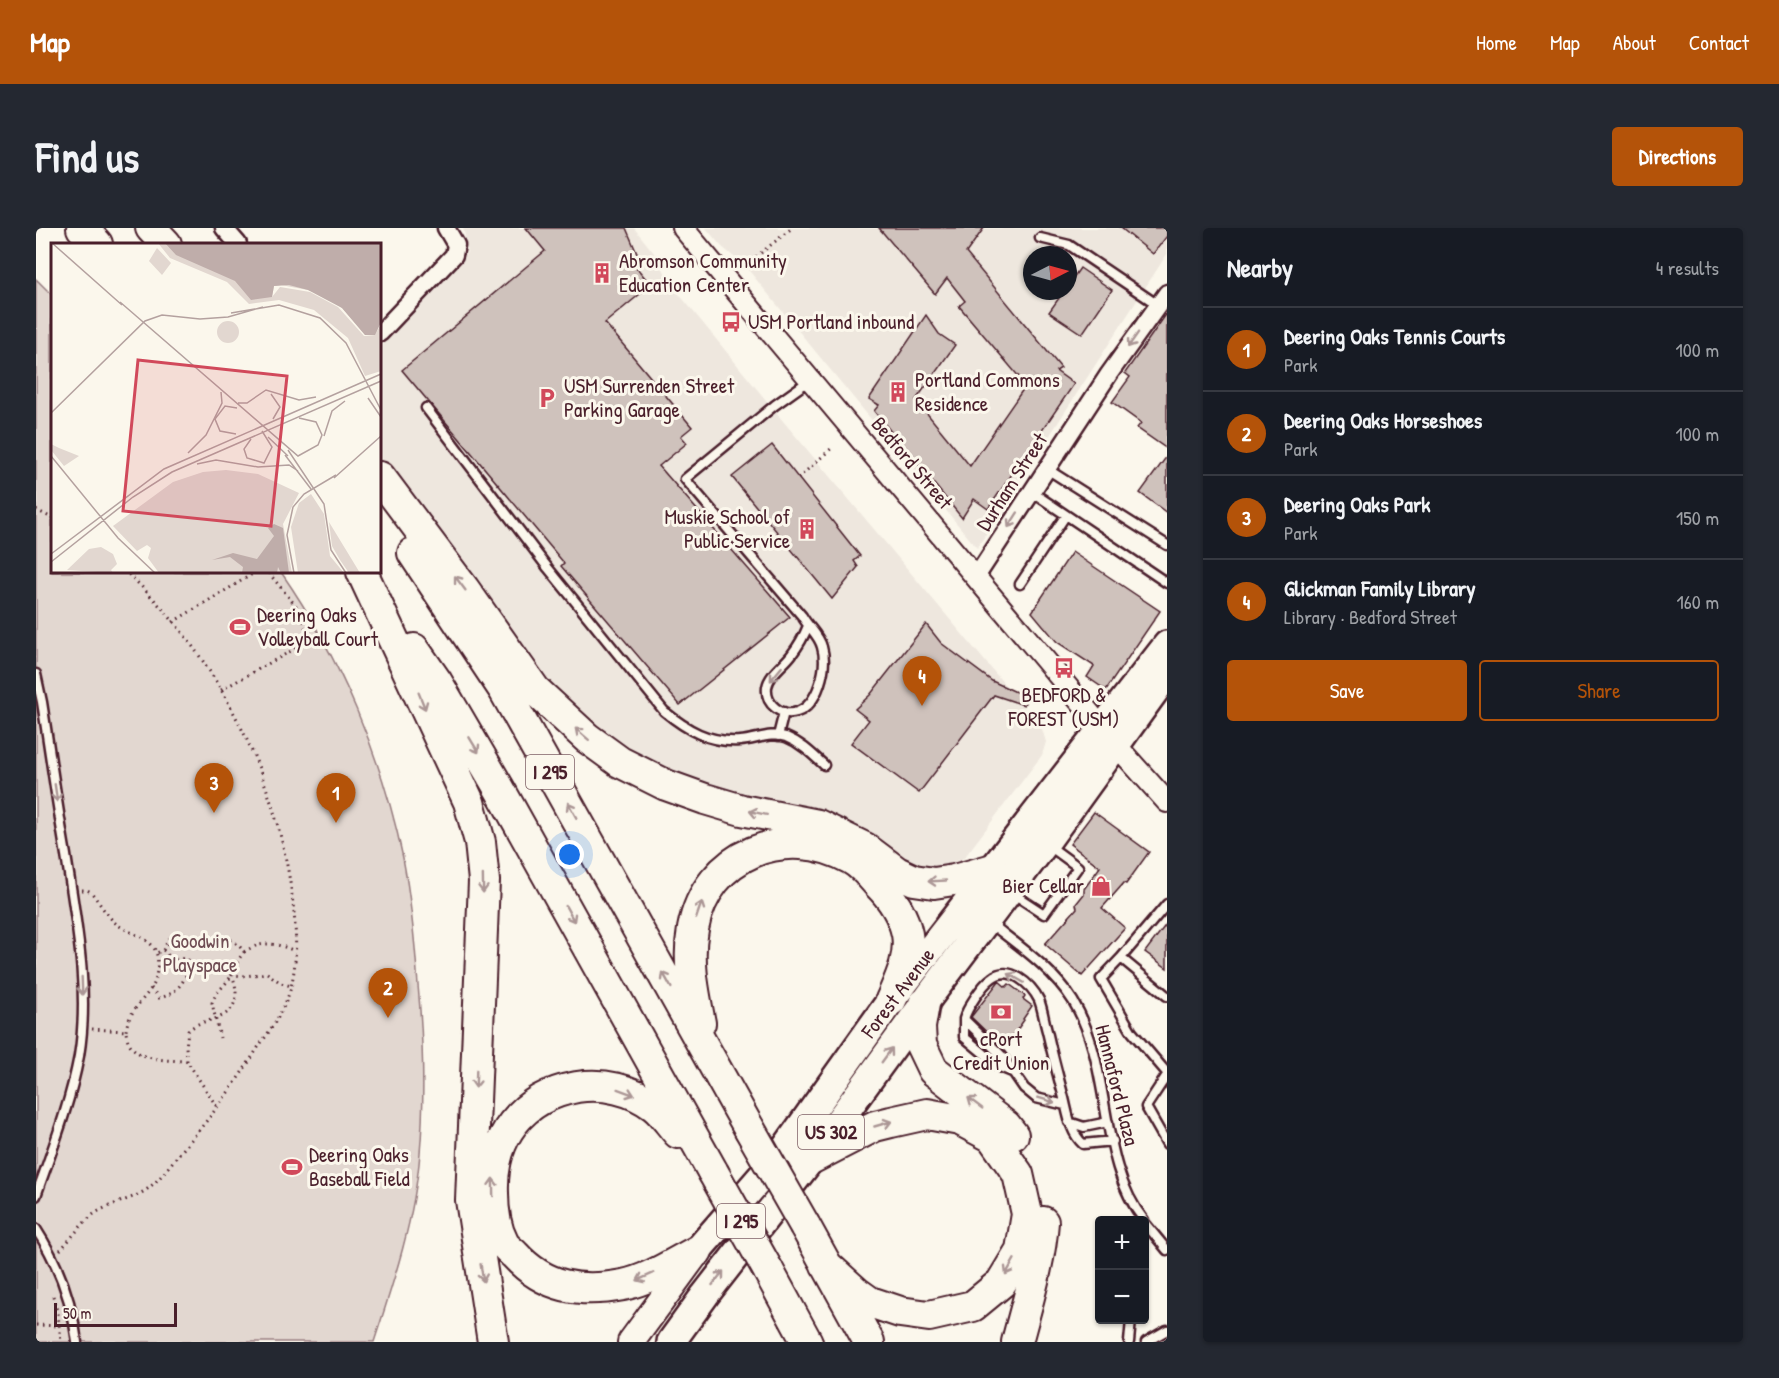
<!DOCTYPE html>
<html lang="en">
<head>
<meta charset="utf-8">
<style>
	body { margin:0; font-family:"Patrick Hand",sans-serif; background:#242831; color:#f1f3f6 }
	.controls { position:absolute; right:18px; bottom:18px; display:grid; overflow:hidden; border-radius:6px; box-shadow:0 2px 4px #0004 }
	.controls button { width:54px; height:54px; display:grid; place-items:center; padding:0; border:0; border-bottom:2px solid #363941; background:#171b24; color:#f1f3f6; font:30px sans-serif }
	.compass { position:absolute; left:987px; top:18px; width:54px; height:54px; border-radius:50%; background:#171b24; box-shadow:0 2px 4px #0004; rotate:84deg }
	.scale { position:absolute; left:18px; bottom:15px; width:123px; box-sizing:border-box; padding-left:6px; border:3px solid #4a1f2b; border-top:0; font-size:16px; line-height:21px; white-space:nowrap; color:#4a1f2b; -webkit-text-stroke:4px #fbf7ec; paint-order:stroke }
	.you { position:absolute; left:534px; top:627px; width:21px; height:21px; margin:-15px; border:4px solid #fff; border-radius:50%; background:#1a73e8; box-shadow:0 0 0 9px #1a73e833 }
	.badge { display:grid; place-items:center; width:39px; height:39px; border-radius:50%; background:#b45309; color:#fff; font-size:20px; font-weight:700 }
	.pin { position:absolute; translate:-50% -50px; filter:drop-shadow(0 2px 3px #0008) }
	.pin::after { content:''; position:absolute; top:32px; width:21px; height:18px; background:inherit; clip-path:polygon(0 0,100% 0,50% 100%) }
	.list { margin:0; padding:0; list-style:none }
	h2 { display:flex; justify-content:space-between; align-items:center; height:78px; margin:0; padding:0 24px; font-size:26px }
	h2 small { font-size:20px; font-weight:400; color:#9ea1a6 }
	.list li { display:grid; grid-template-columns:39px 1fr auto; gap:18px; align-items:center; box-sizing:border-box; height:84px; padding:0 24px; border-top:2px solid #363941 }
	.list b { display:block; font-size:22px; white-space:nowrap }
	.list p { margin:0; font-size:20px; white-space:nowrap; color:#9ea1a6 }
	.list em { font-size:20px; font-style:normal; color:#9ea1a6 }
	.actions { display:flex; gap:12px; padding:18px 24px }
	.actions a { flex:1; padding:14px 0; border:2px solid #b45309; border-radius:6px; text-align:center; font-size:21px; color:#b45309 }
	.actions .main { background:#b45309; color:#fff }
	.map { position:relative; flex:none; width:1131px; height:1114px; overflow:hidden; border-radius:6px }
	header { display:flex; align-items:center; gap:36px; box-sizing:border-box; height:84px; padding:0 30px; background:#b45309; color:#fff }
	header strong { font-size:28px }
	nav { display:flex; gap:33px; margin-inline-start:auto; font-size:21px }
	.intro { display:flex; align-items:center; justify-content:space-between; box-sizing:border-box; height:144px; padding:0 36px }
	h1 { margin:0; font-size:42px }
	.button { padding:15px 27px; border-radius:6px; background:#b45309; color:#fff; font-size:21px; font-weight:700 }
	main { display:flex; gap:36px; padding:0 36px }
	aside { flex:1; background:#171b24; border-radius:6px; box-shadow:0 2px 4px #0004 }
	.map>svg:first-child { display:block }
	.built { fill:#eee7de; fill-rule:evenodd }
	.green { fill:#e2d7d0; stroke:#967b7e; stroke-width:1.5 }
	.building { fill:#cfc2bc; stroke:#4a1f2b; stroke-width:1.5 }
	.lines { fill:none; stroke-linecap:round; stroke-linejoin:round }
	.service-casing { stroke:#4a1f2b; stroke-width:13 }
	.minor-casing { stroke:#4a1f2b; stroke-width:21 }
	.tertiary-casing { stroke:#4a1f2b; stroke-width:24 }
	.primary-casing { stroke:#4a1f2b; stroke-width:30 }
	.trunk-casing { stroke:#4a1f2b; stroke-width:32 }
	.motorway-casing { stroke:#4a1f2b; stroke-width:34 }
	.path { stroke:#4a1f2b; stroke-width:3; stroke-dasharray:1.5 4.5; stroke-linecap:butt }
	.service { stroke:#fbf7ec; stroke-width:8 }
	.minor { stroke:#fbf7ec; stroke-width:16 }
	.tertiary { stroke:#fbf7ec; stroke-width:20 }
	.primary { stroke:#fbf7ec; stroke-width:26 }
	.trunk { stroke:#fbf7ec; stroke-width:27 }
	.motorway { stroke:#fbf7ec; stroke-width:30 }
	.motorway-bridge-casing { stroke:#4a1f2b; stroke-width:34; stroke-linecap:butt }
	.motorway-bridge { stroke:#fbf7ec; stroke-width:30 }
	.oneway { stroke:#ab9695 }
	.labels { text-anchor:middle; stroke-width:6; stroke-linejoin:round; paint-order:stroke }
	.shield { fill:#fbf7ec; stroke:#7f6065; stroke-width:1.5 }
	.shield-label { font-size:20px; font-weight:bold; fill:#4a1f2b }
	.poi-label { font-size:21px; fill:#4a1f2b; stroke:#fbf7ec; text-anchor:start }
	.street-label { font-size:21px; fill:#4a1f2b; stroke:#fbf7ec }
	.park-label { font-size:21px; fill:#704d54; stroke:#fbf7ec }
	.inset-road { fill:none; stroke:#b4a19f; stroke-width:1.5 }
	.view { fill:#d1495b; fill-opacity:0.15; stroke:#d1495b; stroke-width:3 }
	.inset-edge { fill:none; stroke:#4a1f2b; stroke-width:3 }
</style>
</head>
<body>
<header>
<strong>Map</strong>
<nav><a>Home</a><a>Map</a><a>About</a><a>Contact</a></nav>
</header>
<div class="intro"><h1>Find us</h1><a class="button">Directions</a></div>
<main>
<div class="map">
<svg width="1131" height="1114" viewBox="0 0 1131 1114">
	<rect width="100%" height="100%" fill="#fbf7ec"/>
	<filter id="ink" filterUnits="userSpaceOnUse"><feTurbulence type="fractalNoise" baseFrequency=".0167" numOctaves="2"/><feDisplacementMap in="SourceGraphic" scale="12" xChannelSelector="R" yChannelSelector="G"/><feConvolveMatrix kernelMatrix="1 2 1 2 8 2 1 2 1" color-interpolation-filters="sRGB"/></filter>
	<g filter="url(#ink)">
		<path class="built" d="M427 0H598L622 30 634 55 747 193 1006 501 1010 514 1006 527 928 630 918 634 915 641H890L874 635 819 598 799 590 647 552 572 512 510 456 344 238V119L427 31 431 24V16Z
			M670 0H1131V26L941 320 710 39 685 18ZM996 27H1032V63H996Z"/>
		<path class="green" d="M0 51 16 67V344H245C304 429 346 529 367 630 375 672 379 715 382 757 387 812 389 869 384 925 379 989 358 1053 338 1114H0Z"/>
		<path class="building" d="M490 0H590L603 30 595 33 615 57 569 95 656 199 645 208 651 215 623 238 754 389 644 477 525 338 528 335 366 142 509 23Z
			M843 0H948L930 25 1025 140 1020 143 1038 156 952 281 938 271 926 290 838 183 843 177 833 171 890 87 903 106 919 117 880 172 934 238 990 157 923 78 929 73 911 50 899 66Z
			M1085 0H1131V8L1117 26Z
			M1044 40 1076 62 1046 106 1013 84 1028 63H1032V57Z
			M1131 85V221L1101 200 1105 195 1076 174 1094 149 1089 145Z
			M736 217 824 328 818 333 822 339 796 371 696 249Z
			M1131 228V285L1104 265Z
			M1036 324 1124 383 1070 462 1051 449 1058 438 1021 414 996 384Z
			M890 396 905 415 956 453 991 469 988 477 958 467 883 565 815 515 833 492 819 481 834 467Z
			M1058 584 1113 624 1090 656 1088 655 1066 680 1089 700 1046 748 1009 716 1041 680 1040 676 1048 666V661L1064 639 1034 616Z
			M1131 695V740L1109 724Z
			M963 753 970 759 973 756 989 768 987 771 996 778 987 791 988 792 973 813 971 812 966 819 935 789Z"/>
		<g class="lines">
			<g class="service-casing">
				<path id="service" d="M1004 10 1033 17 1122 77
					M390 180 512 340 628 483C651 502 673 515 704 513 720 512 734 504 750 509 765 515 776 526 788 537
					M1011 241 1131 317
					M996 264 1131 355
					M984 356 1030 287
					M772 398C768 408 763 417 756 426 749 436 733 446 731 459 729 476 745 489 761 484 782 477 792 439 786 419 783 407 772 399 766 388L649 251 739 177 774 152
					M0 446 6 474C14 525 21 576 30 627 40 693 54 762 43 828 34 876 16 922 0 968
					M742 508 748 484
					M976 665 1008 686 1042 639 1012 617
					M1131 676 1085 730 1131 768
					M954 695C983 718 1016 740 1037 773 1077 838 1061 934 1108 992
					M1085 730 1065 751 1096 804 1131 845
					M928 792V809L964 839 976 844
					M1131 847 1110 879 1131 916
					M1029 877 1000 870 988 860 966 828 928 791C931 780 946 757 956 750 973 736 995 756 1003 772 1007 782 1008 793 1011 803 1016 825 1022 848 1028 870 1032 886 1034 904 1047 916L1077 913
					M1033 894 1048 899 1072 894
					M1108 994 1131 1022
					M0 1001C22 1035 36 1074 41 1114
					M1093 1114 1095 1092
					M1110 1114 1131 1102"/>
			</g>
			<g class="minor-casing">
				<path id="minor" d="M188 0 202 16
					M344 105 418 27 420 17 410 0
					M940 349 1073 146 1131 65"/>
			</g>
			<g class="tertiary-casing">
				<path id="tertiary" d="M647 0 1067 501
					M1080 517 1131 574"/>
			</g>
			<g class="primary-casing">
				<path id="primary" d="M595 1114 661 1024"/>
			</g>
			<g class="trunk-casing">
				<path id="trunk" d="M661 1023 746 925 855 772 1131 417
					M635 1114 669 1067 775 931 895 766 1009 615 1131 446"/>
			</g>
			<g class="motorway-casing">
				<path id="motorway" d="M46 0 61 16
					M115 0 130 16
					M344 249 428 361 499 462 551 510 584 534 630 557 669 571 706 582 782 597 829 620 861 644 878 652 898 655 918 652 957 641
					M377 325 468 462 713 900
					M326 344 433 574 444 614 448 653 435 972 457 1114
					M378 421 401 454 463 560 677 944
					M888 776 884 799 885 817 897 842 970 898 977 907
					M664 795C658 764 651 733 657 701 671 625 750 595 815 631 826 637 834 647 842 656 856 670 867 687 871 706 875 729 864 751 855 772
					M642 905C634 896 627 885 618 878 596 861 567 855 541 859 485 869 455 910 457 965 457 982 459 999 467 1014 469 1019 475 1023 479 1027 509 1060 545 1065 587 1057 613 1052 638 1035 661 1023
					M775 931 839 898 855 894 891 886 924 892 956 909 982 946 991 986 985 1022 965 1055 937 1078 893 1088 864 1084 834 1074 820 1064 790 1037
					M769 998 833 1114
					M732 1042 771 1114
					M981 1114C991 1075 1004 1035 1007 994"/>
			</g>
			<path class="path" d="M706 40 756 0
				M762 250 796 220
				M0 282 16 290
				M137 394 220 344
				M185 462 273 413 265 384 232 344
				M46 662H51L55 664C64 675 71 689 82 697 102 710 126 711 121 742 120 748 120 754 116 759 106 774 92 784 90 803
				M127 722 134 709 146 705C151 707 158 712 164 713 185 716 190 700 208 724 202 731 200 738 196 746 191 757 180 762 176 775L184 810
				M208 724C226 712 240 715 259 723
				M115 760 123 770C140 767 150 753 154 735L150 730 134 732 131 725 127 722 121 725
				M56 801 90 803C92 834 129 832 151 833L181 879
				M151 833 150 819 152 803C162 793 172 794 184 789 202 781 203 764 196 747L210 748 231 745 245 755 255 758
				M24 1022C35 1011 46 995 58 986 75 974 100 972 115 958 125 950 134 937 142 927 172 893 199 857 223 818 236 800 249 781 255 759 262 730 260 697 256 668 240 547 181 426 90 344
				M17 1068 22 1086 25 1114
				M0 1097 23 1098"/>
			<use href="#service" class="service"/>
			<use href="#minor" class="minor"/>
			<use href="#tertiary" class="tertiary"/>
			<use href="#primary" class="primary"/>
			<use href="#trunk" class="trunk"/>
			<use href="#motorway" class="motorway"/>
			<g class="motorway-bridge-casing">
				<path id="motorway-bridge" d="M713 900 769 998
					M677 944 732 1042"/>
			</g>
			<use href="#motorway-bridge" class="motorway-bridge"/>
		</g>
		<defs><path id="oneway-shaft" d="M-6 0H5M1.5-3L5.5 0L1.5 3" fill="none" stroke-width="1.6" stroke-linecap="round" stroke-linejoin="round" transform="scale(1.5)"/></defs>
		<g class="oneway">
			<use href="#oneway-shaft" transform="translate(1097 112) rotate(125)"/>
			<use href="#oneway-shaft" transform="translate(977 292) rotate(123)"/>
			<use href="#oneway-shaft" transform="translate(424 355) rotate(-127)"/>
			<use href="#oneway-shaft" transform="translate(740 446) rotate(129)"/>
			<use href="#oneway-shaft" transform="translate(386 473) rotate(68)"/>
			<use href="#oneway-shaft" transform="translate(546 506) rotate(-139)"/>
			<use href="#oneway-shaft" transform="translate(438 517) rotate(59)"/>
			<use href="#oneway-shaft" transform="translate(20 565) rotate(82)"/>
			<use href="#oneway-shaft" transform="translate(536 582) rotate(-119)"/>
			<use href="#oneway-shaft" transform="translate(722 585) rotate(-168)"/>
			<use href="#oneway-shaft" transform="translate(901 653) rotate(177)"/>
			<use href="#oneway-shaft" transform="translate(447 656) rotate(89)"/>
			<use href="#oneway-shaft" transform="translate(663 682) rotate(-71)"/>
			<use href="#oneway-shaft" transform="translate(534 686) rotate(61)"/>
			<use href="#oneway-shaft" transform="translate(980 750) rotate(-150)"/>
			<use href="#oneway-shaft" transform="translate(631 752) rotate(-119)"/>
			<use href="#oneway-shaft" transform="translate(46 758) rotate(88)"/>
			<use href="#oneway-shaft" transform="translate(851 827) rotate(-54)"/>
			<use href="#oneway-shaft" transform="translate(440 851) rotate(92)"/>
			<use href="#oneway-shaft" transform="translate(590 864) rotate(20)"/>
			<use href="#oneway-shaft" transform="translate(1010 872) rotate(17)"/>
			<use href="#oneway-shaft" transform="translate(939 875) rotate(-143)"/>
			<use href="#oneway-shaft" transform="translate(847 896) rotate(-16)"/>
			<use href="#oneway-shaft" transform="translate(457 959) rotate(-91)"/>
			<use href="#oneway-shaft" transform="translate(974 1039) rotate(120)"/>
			<use href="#oneway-shaft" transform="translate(446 1045) rotate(81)"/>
			<use href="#oneway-shaft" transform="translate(609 1049) rotate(156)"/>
			<use href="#oneway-shaft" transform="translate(682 1050) rotate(-52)"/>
		</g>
	</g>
	<defs>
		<g id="building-bare" transform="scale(1.62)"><path d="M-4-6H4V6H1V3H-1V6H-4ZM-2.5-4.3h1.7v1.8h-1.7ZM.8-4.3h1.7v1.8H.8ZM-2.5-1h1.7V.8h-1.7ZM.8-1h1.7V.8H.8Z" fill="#d1495b" stroke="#fbf7ec" stroke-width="2.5" paint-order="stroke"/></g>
		<g id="bus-bare" transform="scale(1.62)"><path d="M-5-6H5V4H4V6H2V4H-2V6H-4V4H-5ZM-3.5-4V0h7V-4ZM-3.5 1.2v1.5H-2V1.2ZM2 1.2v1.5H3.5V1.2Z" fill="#d1495b" stroke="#fbf7ec" stroke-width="2.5" paint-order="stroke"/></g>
		<g id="parking-bare" transform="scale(1.62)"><path d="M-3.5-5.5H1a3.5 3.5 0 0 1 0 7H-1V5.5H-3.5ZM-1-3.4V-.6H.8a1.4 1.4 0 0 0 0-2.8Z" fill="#d1495b" stroke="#fbf7ec" stroke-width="2.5" paint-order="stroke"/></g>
		<g id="stadium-bare" transform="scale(1.62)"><path d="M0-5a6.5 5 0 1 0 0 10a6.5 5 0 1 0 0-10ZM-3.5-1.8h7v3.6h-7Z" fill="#d1495b" stroke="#fbf7ec" stroke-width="2.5" paint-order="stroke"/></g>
		<g id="shop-bare" transform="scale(1.62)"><path d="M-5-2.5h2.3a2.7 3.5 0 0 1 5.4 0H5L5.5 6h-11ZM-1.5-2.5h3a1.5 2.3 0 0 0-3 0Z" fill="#d1495b" stroke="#fbf7ec" stroke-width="2.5" paint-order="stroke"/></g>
		<g id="bank-bare" transform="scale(1.62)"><path d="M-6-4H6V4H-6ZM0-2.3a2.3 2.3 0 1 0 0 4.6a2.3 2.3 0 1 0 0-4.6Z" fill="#d1495b" stroke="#fbf7ec" stroke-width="2.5" paint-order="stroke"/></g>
	</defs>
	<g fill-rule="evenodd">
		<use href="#building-bare" x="566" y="45"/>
		<use href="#bus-bare" x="695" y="94"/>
		<use href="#building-bare" x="862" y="164"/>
		<use href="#parking-bare" x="511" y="170"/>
		<use href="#building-bare" x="771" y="301"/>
		<use href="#stadium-bare" x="204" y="399"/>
		<use href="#bus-bare" x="1028" y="440"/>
		<use href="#shop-bare" x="1065" y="658"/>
		<use href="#bank-bare" x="965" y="784"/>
		<use href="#stadium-bare" x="256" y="939"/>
	</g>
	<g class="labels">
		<g class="shield">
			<rect x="490" y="527" width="48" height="34" rx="4.5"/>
			<rect x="762" y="887" width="66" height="34" rx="4.5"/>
			<rect x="681" y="976" width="48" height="34" rx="4.5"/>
		</g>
		<g class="shield-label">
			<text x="514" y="551">I 295</text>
			<text x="795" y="911">US 302</text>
			<text x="705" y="1000">I 295</text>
		</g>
		<g class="poi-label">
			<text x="583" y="40">Abromson Community<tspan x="583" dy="24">Education Center</tspan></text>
			<text x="712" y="101">USM Portland inbound</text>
			<text x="879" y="159">Portland Commons<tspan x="879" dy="24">Residence</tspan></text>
			<text x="528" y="165">USM Surrenden Street<tspan x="528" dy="24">Parking Garage</tspan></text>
			<text x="754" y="296" text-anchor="end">Muskie School of<tspan x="754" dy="24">Public Service</tspan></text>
			<text x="221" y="394">Deering Oaks<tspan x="221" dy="24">Volleyball Court</tspan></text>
			<text x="1028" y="474" text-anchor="middle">BEDFORD &amp;<tspan x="1028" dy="24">FOREST (USM)</tspan></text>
			<text x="1048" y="665" text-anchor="end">Bier Cellar</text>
			<text x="965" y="818" text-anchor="middle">cPort<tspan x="965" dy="24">Credit Union</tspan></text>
			<text x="273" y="934">Deering Oaks<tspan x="273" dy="24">Baseball Field</tspan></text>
		</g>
		<g class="street-label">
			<text transform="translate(876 235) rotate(50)" y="7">Bedford Street</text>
			<text transform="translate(976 254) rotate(-57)" y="7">Durham Street</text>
			<text transform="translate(862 765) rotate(-53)" y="7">Forest Avenue</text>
			<text transform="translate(1081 857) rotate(76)" y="7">Hannaford Plaza</text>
		</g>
		<g class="park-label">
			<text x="164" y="720">Goodwin<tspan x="164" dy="24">Playspace</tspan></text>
		</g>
	</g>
	<g transform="translate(15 15)">
		<rect width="330" height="330" fill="#fbf7ec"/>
		<path d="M107 0H330V79L325 90 330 81V128L314 133 297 95 263 67 228 57 198 61 176 39 119 15ZM230 42 257 47 275 54 291 65 314 92 324 93H313L287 64 259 49 229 44 221 54 223 43ZM106 5 120 20 111 32 98 18ZM166 89a11 11 0 1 1 22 0a11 11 0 1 1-22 0ZM0 201 8 205 28 213 13 223 0 207ZM175 227 207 231 248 250 232 281 241 330H108L97 315 100 305 96 302 86 308 62 283 122 239 152 229ZM260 251 273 271 279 313 293 330H247L240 284 248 260ZM278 279 309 330H298L289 317 281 303ZM50 304 62 311 66 321 60 327 62 330 16 327 38 306Z" fill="#e2d7d0" fill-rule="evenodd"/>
		<path d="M114 0H330V79L324 92H314L291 65 257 47 238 42 223 43 221 54 200 57 184 38 125 12ZM223 281 232 285 238 330H230L227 324 226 330H191L192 324 179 314 161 317 182 310 206 316 223 293 217 285Z" fill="#bfadaa"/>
		<path class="inset-road" d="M1 0 71 62M69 59 247 213 267 202 271 192 265 179 248 175M180 70 228 62 269 75 295 100 330 167M220 151 229 164 222 176M317 155 330 174M187 160H196L215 147 248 157 265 154M0 170 94 78 111 72 149 76 177 74 212 64M185 191 169 188 164 176 174 163 186 165M273 193 281 168 294 158M217 194 237 213M200 196 193 206 196 215 213 220 221 204 211 188M237 207 273 261 280 307 295 330M137 210 155 192 171 160 170 149M234 212 260 246M0 213 67 295 104 330M146 221 165 217 207 224 238 222 247 228M283 235 330 193M0 311 113 226 330 131M0 319 82 254 121 229 330 138M243 330 236 292 242 264 253 251 285 232"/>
		<path class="view" d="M87 117 236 133 220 283 72 268Z"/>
		<rect width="330" height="330" class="inset-edge"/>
	</g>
</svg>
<div class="controls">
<button>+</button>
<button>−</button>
</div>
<svg class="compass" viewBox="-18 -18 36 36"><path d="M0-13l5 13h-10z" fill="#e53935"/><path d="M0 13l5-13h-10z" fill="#9ea1a6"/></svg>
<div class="scale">50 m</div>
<div class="you"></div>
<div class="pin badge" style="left:300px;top:595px">1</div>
<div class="pin badge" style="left:352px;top:790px">2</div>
<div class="pin badge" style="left:178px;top:585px">3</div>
<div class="pin badge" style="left:886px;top:478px">4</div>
</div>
<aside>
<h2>Nearby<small>4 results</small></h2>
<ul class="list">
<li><span class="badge">1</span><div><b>Deering Oaks Tennis Courts</b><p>Park</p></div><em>100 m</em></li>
<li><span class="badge">2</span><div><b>Deering Oaks Horseshoes</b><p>Park</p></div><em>100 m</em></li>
<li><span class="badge">3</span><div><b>Deering Oaks Park</b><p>Park</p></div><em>150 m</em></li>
<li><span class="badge">4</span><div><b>Glickman Family Library</b><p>Library · Bedford Street</p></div><em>160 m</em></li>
</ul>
<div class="actions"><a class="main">Save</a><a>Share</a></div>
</aside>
</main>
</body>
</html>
